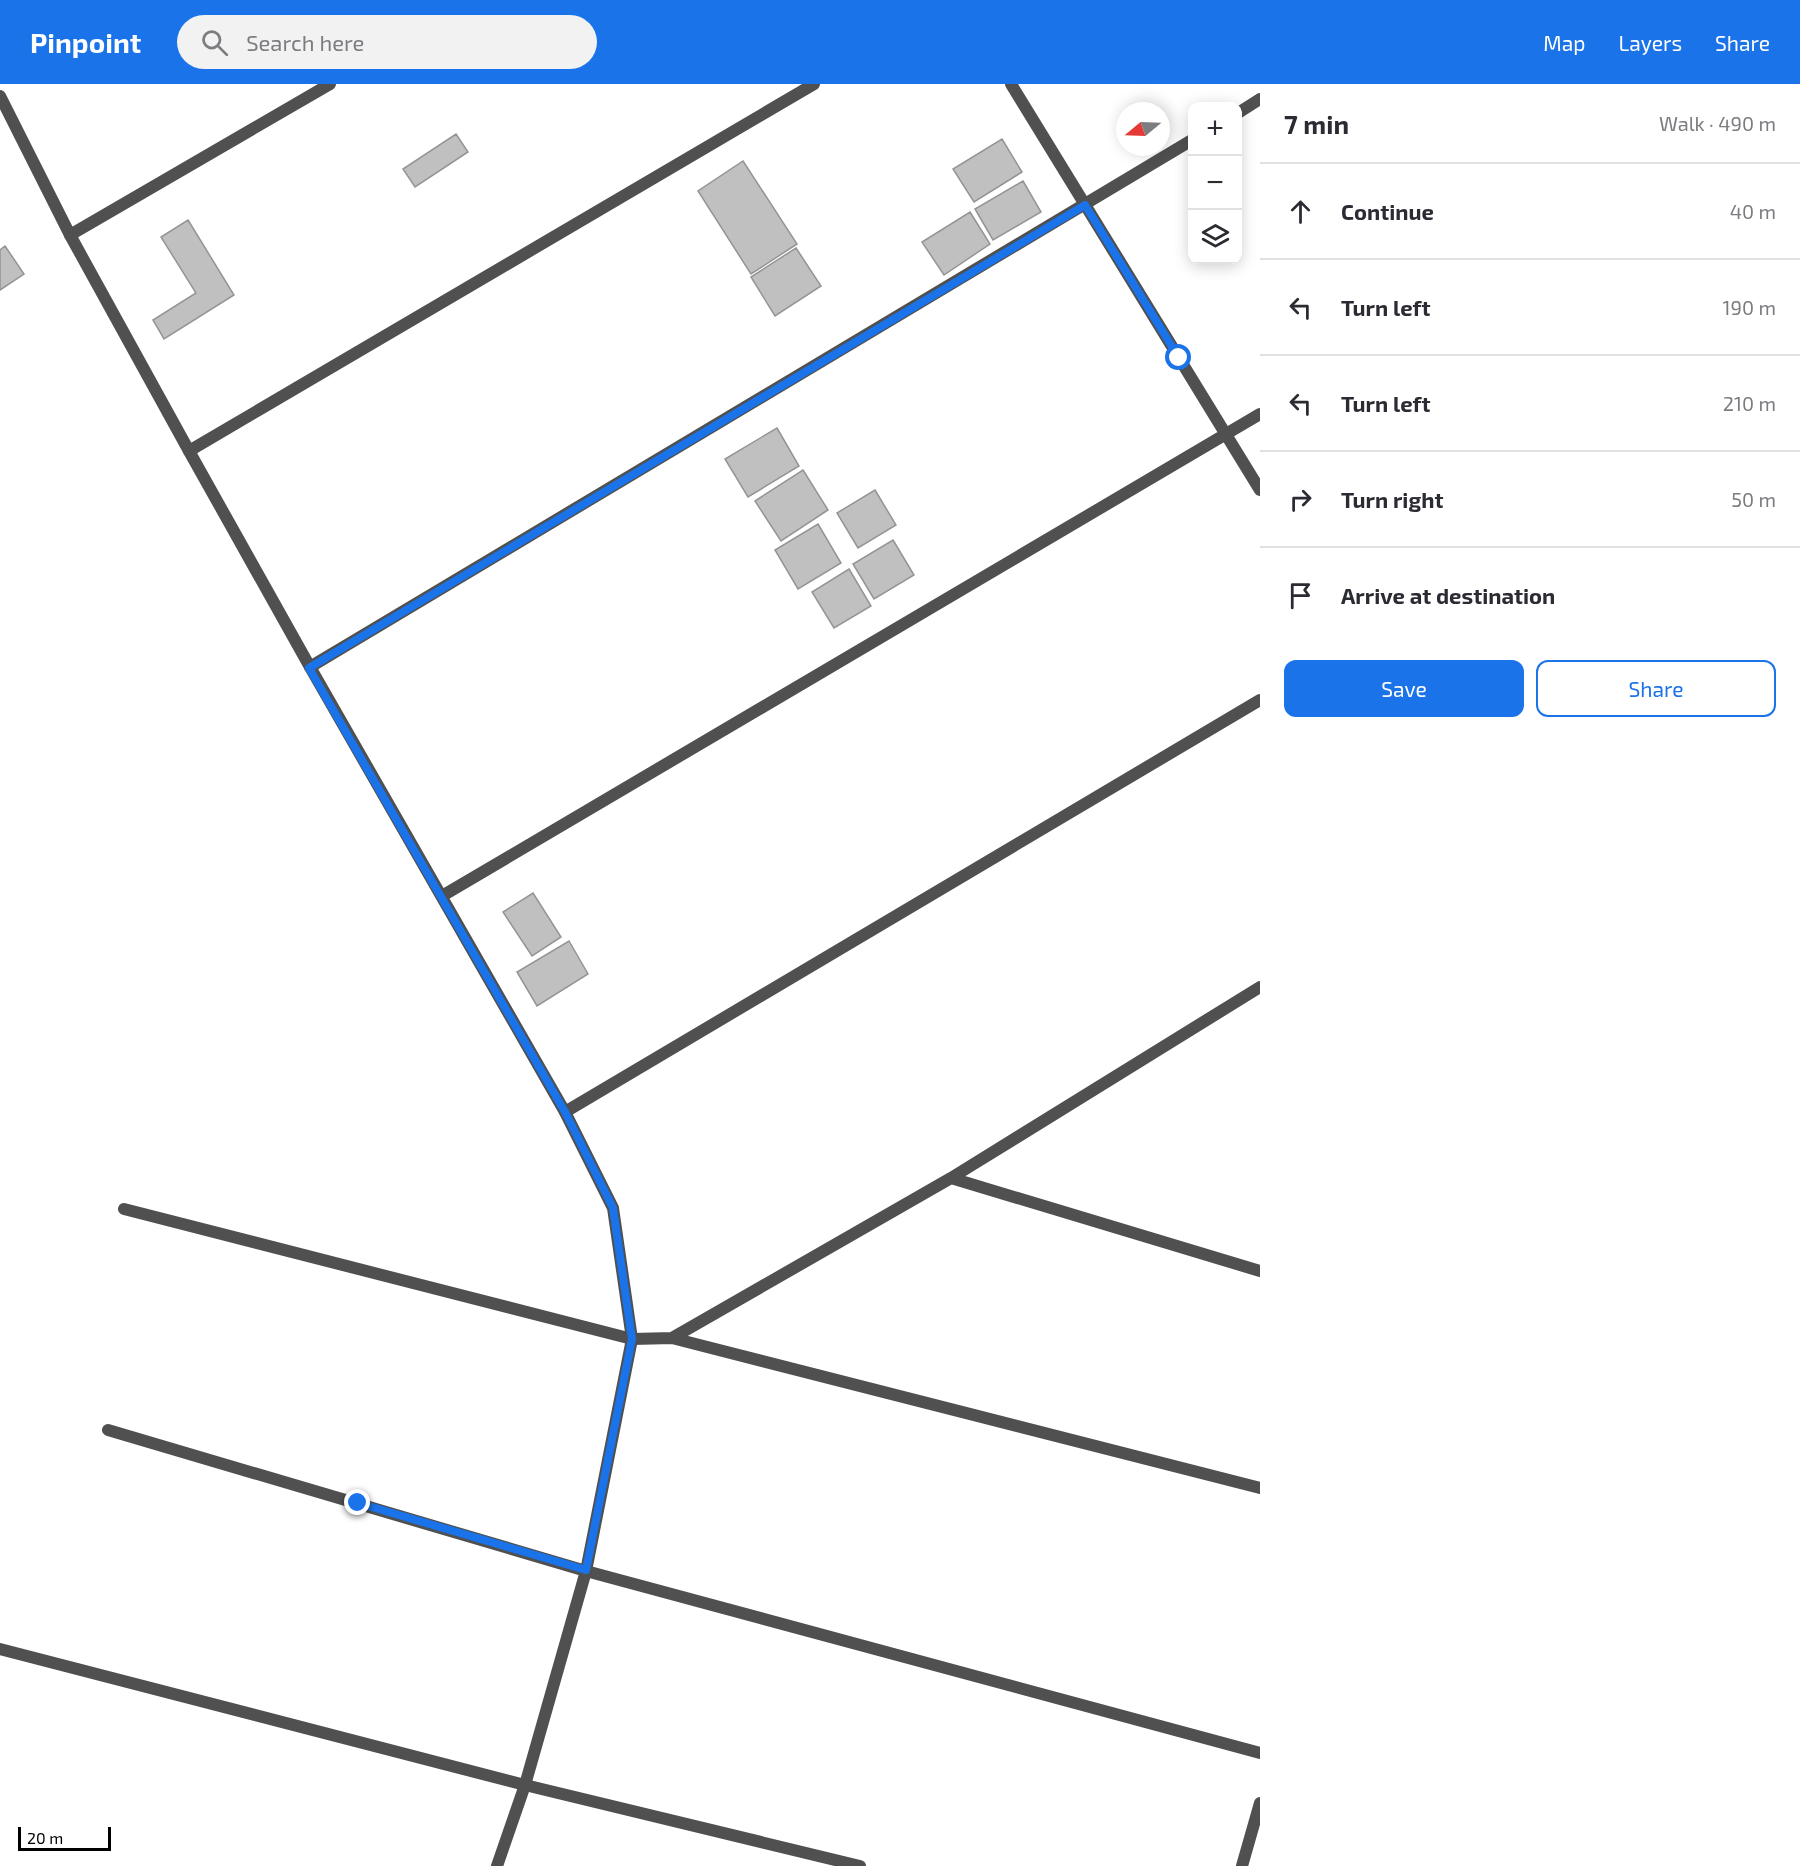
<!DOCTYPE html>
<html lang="en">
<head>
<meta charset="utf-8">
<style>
	body { margin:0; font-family:"Exo 2",sans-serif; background:#f2f2f3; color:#2b2b33 }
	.controls { position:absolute; right:18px; top:18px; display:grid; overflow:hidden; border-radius:12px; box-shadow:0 3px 15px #0003 }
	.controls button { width:54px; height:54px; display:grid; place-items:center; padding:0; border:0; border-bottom:2px solid #e1e1e2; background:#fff; color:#2b2b33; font:30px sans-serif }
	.compass { position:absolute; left:1116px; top:18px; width:54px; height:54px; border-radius:50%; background:#fff; box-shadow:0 3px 15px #0003; rotate:251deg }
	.scale { position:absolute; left:18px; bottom:15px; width:93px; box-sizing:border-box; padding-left:6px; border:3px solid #000; border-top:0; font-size:16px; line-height:21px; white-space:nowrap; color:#000; -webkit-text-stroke:4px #fff; paint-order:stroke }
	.stop { position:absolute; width:18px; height:18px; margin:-14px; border:4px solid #1a73e8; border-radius:50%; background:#fff }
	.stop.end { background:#1a73e8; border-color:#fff; box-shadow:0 2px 6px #0008 }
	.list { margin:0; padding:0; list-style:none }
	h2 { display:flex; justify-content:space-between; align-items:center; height:78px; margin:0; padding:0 24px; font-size:26px }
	h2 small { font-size:20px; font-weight:400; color:#7c7c81 }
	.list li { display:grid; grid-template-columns:39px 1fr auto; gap:18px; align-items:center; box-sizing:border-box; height:96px; padding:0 24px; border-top:2px solid #e1e1e2 }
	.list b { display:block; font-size:22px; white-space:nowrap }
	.list em { font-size:20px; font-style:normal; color:#7c7c81 }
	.actions { display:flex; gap:12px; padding:18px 24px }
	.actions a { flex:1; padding:14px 0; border:2px solid #1a73e8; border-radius:12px; text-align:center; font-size:21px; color:#1a73e8 }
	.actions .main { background:#1a73e8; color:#fff }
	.icon { flex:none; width:33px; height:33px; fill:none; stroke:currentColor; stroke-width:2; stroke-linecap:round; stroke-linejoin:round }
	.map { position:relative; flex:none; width:1260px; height:1782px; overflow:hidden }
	header { display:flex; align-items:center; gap:36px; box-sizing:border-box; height:84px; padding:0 30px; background:#1a73e8; color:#fff }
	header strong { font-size:28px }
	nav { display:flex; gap:33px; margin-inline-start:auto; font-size:21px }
	.search { width:420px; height:54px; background:#f2f2f3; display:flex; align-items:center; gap:15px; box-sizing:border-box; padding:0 21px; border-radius:33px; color:#7c7c81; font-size:22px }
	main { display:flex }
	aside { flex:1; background:#fff }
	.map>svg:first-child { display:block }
	.building { fill:#c0c0c0; stroke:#949494; stroke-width:1.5 }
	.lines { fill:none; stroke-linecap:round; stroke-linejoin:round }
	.minor { stroke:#505050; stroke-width:12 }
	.tertiary { stroke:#505050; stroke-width:12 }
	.route { stroke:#1a73e8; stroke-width:8 }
</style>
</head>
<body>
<header>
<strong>Pinpoint</strong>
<div class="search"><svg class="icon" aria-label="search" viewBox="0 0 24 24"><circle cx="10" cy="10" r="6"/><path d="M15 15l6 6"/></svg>Search here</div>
<nav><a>Map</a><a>Layers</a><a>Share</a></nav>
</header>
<main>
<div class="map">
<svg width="1260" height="1782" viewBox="0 0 1260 1782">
	<rect width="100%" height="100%" fill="#fff"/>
	<path class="building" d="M456 50 468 68 415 103 403 85Z
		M1002 55 1022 88 974 118 953 85Z
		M743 77 797 160 751 190 698 107Z
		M1023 97 1041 128 993 156 975 125Z
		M970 128 990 160 944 191 922 158Z
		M188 136 234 211 164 255 153 236 196 209 161 153Z
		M5 162 24 190 0 206V166Z
		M796 164 821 202 775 232 751 193Z
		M777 344 799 382 748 413 725 375Z
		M803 386 828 426 781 457 755 417Z
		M875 406 896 441 858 464 837 429Z
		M818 440 841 479 798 505 775 466Z
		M893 456 914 491 874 515 853 480Z
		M849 485 871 522 834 544 812 508Z
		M533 809 561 853 532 872 503 828Z
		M569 857 588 890 537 922 517 888Z"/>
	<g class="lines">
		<path class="minor" d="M1011 0 1260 406
			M1238 29 1260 15
			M70 151 330 0
			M189 367 814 0
			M310 583 1192 56
			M442 812 1260 330
			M565 1028 1260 616
			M951 1094 1260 1187
			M124 1125 632 1255 672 1254 1260 1404
			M672 1254 951 1094 1260 903
			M108 1346 586 1487 1260 1669
			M0 1565 525 1701 860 1782
			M1242 1782 1260 1719"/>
		<path class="tertiary" d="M0 12 70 151 189 367 310 583 565 1028 613 1124 632 1255 586 1487 525 1701 497 1782"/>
	</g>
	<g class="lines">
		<path class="route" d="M358 1419 586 1486 632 1255 613 1124 565 1028 309 584 1085 121 1179 274"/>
	</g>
</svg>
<div class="controls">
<button>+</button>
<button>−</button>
<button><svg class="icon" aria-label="layers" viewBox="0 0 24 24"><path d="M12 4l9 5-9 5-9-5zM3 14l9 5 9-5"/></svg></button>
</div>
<svg class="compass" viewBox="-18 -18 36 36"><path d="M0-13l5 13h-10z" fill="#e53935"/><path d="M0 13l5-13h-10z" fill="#7c7c81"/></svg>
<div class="scale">20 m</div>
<div class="stop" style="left:1179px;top:274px"></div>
<div class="stop end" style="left:358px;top:1419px"></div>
</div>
<aside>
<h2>7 min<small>Walk · 490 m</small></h2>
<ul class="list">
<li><svg class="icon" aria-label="ahead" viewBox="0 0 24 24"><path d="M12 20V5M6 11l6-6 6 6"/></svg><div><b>Continue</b></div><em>40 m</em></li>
<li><svg class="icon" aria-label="left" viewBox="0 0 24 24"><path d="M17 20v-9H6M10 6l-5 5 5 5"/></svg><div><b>Turn left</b></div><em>190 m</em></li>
<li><svg class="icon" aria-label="left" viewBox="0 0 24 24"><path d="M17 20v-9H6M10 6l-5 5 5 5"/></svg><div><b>Turn left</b></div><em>210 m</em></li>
<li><svg class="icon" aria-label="right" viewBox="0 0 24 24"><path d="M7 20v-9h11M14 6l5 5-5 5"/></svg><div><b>Turn right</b></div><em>50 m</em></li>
<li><svg class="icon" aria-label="arrive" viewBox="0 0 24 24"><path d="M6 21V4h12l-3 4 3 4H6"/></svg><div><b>Arrive at destination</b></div></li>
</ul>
<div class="actions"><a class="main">Save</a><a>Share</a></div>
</aside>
</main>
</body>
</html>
